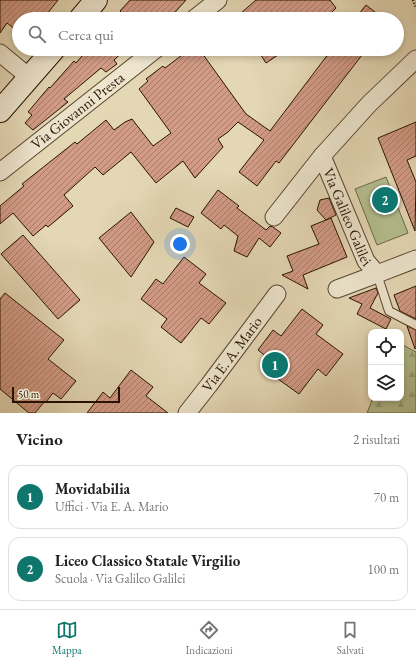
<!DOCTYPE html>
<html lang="it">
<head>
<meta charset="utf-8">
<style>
	body { margin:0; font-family:"EB Garamond",serif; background:#f6f6f6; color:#222 }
	.controls { position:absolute; right:12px; bottom:12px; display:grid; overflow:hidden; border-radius:8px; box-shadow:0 2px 6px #0003 }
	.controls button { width:36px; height:36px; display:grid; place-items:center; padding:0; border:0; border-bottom:1px solid #e0e0e0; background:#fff; color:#222; font:20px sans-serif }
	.scale { position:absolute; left:12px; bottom:10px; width:108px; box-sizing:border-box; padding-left:4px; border:2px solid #291302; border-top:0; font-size:11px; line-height:14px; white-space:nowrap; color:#291302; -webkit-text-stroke:3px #ede5ce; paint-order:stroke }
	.you { position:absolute; left:180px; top:244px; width:14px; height:14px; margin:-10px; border:3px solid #fff; border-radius:50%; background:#1a73e8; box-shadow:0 0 0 6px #1a73e833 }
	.badge { display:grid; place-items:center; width:26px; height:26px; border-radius:50%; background:#0f766e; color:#fff; font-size:13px; font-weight:700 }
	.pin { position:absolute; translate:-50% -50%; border:2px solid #fff; box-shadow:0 1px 4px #0006 }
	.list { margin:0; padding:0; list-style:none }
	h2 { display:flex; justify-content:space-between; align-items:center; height:52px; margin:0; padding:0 16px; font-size:17px }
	h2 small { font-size:13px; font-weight:400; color:#767676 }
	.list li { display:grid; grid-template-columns:26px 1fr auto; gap:12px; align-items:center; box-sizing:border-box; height:64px; margin:0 8px 8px; padding:0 8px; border:1px solid #e0e0e0; border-radius:12px }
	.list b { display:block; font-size:15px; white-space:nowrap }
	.list p { margin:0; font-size:13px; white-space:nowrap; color:#767676 }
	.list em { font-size:13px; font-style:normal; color:#767676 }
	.icon { flex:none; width:22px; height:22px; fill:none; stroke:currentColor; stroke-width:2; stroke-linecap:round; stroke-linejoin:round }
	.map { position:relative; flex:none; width:416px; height:413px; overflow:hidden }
	.search { position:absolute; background:#fff; box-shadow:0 2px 6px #0003; left:12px; right:12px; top:12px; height:44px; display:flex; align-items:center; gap:10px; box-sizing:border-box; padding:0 14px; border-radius:22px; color:#767676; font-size:15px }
	.sheet { height:196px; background:#fff }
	nav { display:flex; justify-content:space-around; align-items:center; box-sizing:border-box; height:56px; border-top:1px solid #e0e0e0; background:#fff; font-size:11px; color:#767676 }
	nav a { display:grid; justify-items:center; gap:2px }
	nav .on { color:#0f766e }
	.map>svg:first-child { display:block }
	.forest { fill:url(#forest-firs); stroke:#6e6848 }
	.pitch { fill:#b3be8e; stroke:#6e6848 }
	.building { fill:url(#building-hatch); stroke:#291302 }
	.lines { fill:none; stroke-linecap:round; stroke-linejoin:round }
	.service-casing { stroke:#58442e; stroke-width:10 }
	.minor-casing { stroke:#58442e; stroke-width:19 }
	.secondary-casing { stroke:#291302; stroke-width:24 }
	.path { stroke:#291302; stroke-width:2.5; stroke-dasharray:1 2; stroke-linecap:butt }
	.service { stroke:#ede5ce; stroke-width:8 }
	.minor { stroke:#ede5ce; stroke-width:17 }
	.secondary { stroke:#ede5ce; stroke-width:22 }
	.labels { text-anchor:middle; stroke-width:3.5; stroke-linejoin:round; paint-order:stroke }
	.street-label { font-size:15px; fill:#291302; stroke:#ede5ce }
</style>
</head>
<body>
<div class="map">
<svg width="416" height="413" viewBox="0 0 416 413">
	<defs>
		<pattern id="forest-firs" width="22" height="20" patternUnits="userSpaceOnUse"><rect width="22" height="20" fill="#b3be8e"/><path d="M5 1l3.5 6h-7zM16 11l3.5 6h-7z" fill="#9aa279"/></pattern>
		<pattern id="building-hatch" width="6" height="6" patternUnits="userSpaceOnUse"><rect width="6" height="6" fill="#d29b85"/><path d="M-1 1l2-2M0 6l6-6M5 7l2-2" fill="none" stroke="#aa7d6b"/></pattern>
	</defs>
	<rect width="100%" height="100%" fill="#e4d7b4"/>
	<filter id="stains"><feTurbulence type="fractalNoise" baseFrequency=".005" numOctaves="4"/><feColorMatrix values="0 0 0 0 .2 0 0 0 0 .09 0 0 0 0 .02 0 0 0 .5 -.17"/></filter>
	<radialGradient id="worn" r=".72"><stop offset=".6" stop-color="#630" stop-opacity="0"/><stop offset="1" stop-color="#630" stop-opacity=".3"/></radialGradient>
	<path class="forest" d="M401 344 416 352V413H367L373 398H401Z"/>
	<path class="pitch" d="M386 177 408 233 377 245 355 189Z"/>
	<path class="building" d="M0 0H58L43 19H19V32L7 23 0 33Z
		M130 0H186L169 19H128L120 11Z
		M256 0H330L336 8 325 19H234Z
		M366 5 384 19H355Z
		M88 49H126L114 60 117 64 106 72 101 68 64 99 68 102 33 130 25 123 32 115 28 112 49 87 50 88 74 61 76 63Z
		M190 49H199L246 114 270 131 332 49H354L362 55 279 163 276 161 257 186 239 172 264 140 238 122 228 132 218 139 223 147 195 178 183 161 156 183 131 152 103 175 95 167 64 195 73 206 48 227 46 225 33 236 13 213 0 224V206L24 186 22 184 75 142 77 144 106 120 114 130 125 122 132 119 153 146 171 133 139 89 148 81 146 79 163 66 165 68Z
		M257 49H287L266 63Z
		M416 122V156L407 160 416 182 415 231 378 138Z
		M218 190 239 206 237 208 266 230 270 226 273 227 281 233 270 247 259 238 247 257 234 251 238 236 224 225 221 229 201 213Z
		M329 198 336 215 326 220 317 210 320 200Z
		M176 208 194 217 188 227 170 218Z
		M131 212 154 242 131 277 99 238Z
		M331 218 347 257 303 275 308 289 282 275 293 271 287 256 319 244 311 226Z
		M23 235 80 300 58 319 1 254Z
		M184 257 206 274 199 283 226 303 209 324 201 318 181 343 161 327 167 319 141 299 156 279 163 284Z
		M416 286V319L400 311 394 295Z
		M376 288 378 293 370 308 391 319 386 329 357 314 362 304 349 298Z
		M5 293 64 340 48 359 76 381 61 399 53 393 46 402 45 401 35 413H29L0 389V299Z
		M302 309 323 325 316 334 343 354 326 376 318 369 299 394 278 379 284 371 258 350 273 330 281 336Z
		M407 326 416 330V348L415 349Z
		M131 370 153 387 146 396 168 413H87L103 392 110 398Z"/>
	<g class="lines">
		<g class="service-casing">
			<path id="service" d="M377 274 389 311 416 325"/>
		</g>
		<g class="minor-casing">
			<g id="minor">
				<path d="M194 19 218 0"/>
				<path d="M0 53 29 77"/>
				<path id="s1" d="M416 59 369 104 322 156 366 261 377 274 416 259"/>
				<path id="s2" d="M0 172 156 49"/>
				<path d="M274 217 322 156"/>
				<path d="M337 289 377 274"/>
				<path id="s3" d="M187 413 209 385 277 294"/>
			</g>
		</g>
		<g class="secondary-casing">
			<path id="secondary" d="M80 19 96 0
				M0 111 54 49"/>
		</g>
		<path class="path" d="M413 0 416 8"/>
		<use href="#service" class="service"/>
		<use href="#minor" class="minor"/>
		<use href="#secondary" class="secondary"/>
	</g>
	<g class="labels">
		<g class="street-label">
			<text dy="5" stroke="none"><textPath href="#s2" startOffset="99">Via Giovanni Presta</textPath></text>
			<text dy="5" stroke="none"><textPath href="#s1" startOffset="201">Via Galileo Galilei</textPath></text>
			<text dy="5" stroke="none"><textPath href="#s3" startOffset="74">Via E. A. Mario</textPath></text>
		</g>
	</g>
	<rect width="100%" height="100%" filter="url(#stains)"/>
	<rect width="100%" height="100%" fill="url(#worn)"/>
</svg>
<div class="controls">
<button><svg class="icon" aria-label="locate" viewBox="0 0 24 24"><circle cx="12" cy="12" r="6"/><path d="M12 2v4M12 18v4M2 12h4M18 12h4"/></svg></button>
<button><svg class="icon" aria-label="layers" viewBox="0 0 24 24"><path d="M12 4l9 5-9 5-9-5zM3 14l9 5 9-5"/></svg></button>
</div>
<div class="scale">50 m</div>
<div class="you"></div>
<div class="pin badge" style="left:275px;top:365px">1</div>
<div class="pin badge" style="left:385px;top:200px">2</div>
<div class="search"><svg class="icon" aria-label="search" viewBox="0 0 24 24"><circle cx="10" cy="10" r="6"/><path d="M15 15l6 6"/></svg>Cerca qui</div>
</div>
<section class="sheet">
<h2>Vicino<small>2 risultati</small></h2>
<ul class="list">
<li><span class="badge">1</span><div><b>Movidabilia</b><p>Uffici · Via E. A. Mario</p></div><em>70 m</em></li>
<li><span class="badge">2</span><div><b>Liceo Classico Statale Virgilio</b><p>Scuola · Via Galileo Galilei</p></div><em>100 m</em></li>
</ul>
</section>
<nav>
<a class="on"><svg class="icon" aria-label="map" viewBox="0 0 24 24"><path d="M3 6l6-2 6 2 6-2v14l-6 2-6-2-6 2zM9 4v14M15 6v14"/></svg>Mappa</a>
<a><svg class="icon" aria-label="directions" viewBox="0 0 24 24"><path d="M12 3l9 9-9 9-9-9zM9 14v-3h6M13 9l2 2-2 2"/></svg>Indicazioni</a>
<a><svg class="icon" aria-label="saved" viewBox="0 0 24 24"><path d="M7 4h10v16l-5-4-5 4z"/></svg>Salvati</a>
</nav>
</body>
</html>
